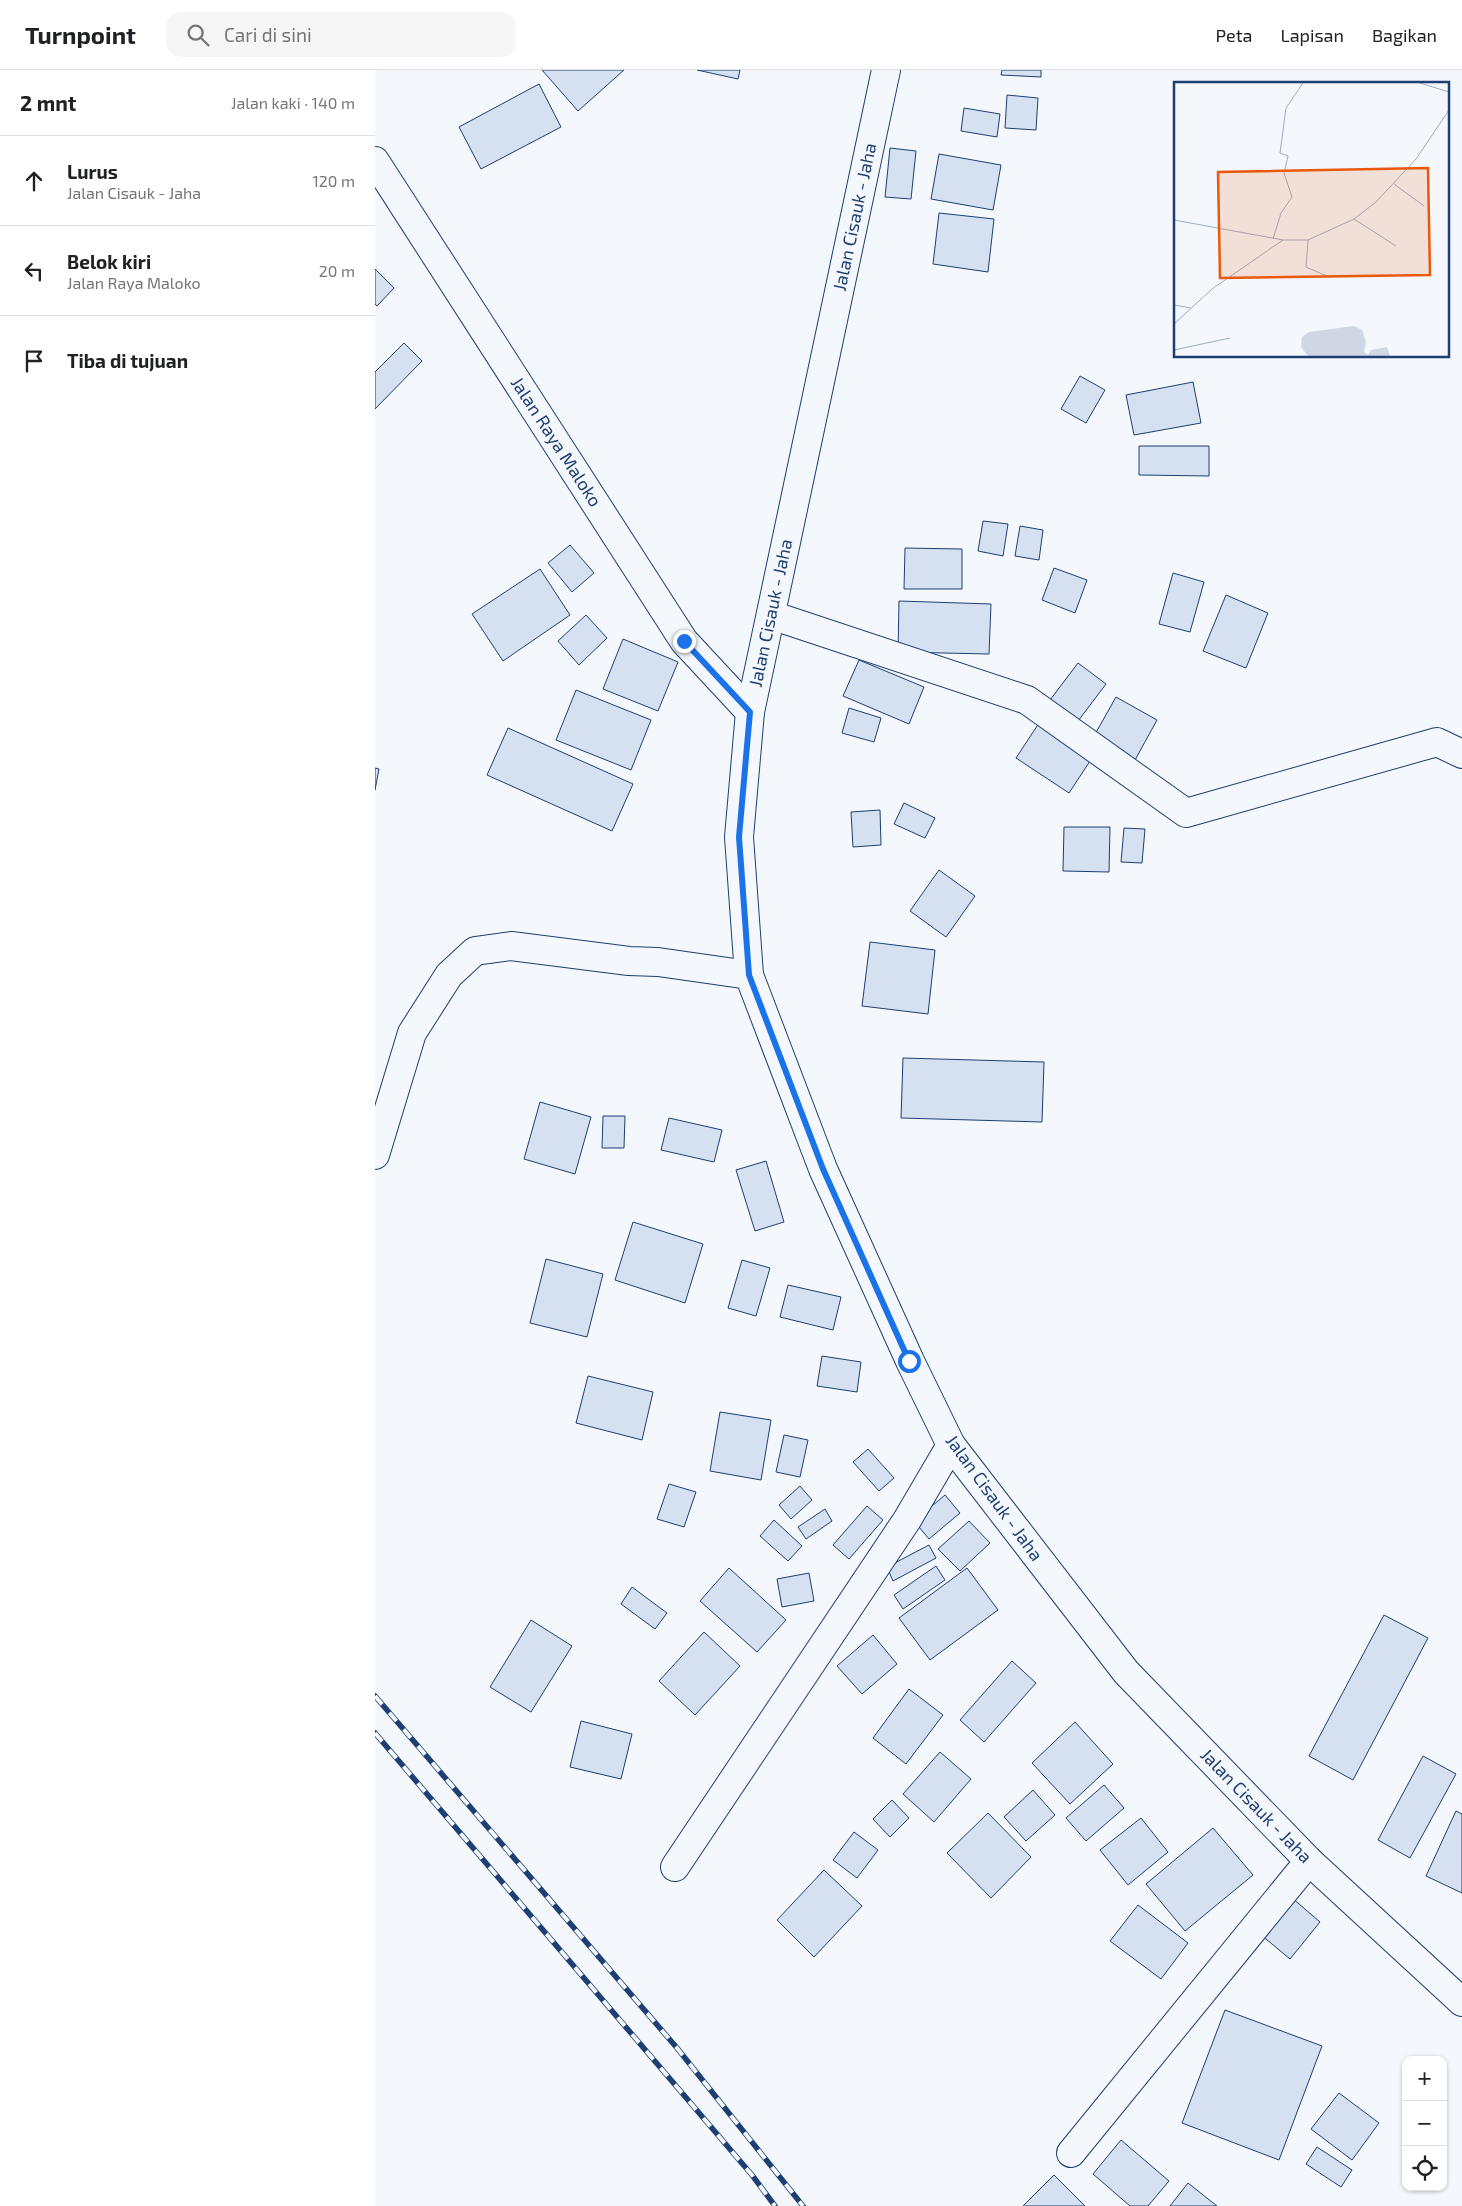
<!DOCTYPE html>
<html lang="id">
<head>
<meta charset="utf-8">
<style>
	body { margin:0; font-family:"Exo 2",sans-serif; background:#f6f6f6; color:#202124 }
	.controls { position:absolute; right:15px; bottom:15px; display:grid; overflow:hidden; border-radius:10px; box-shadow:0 1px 4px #0004 }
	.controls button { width:45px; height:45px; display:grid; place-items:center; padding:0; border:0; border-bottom:1px solid #e0e0e0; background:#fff; color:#202124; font:25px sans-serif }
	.stop { position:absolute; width:15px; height:15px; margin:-11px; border:4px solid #1a73e8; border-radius:50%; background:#fff }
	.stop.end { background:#1a73e8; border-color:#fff; box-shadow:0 1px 5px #0008 }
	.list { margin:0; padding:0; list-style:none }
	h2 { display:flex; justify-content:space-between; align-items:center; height:65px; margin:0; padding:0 20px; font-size:21px }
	h2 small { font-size:16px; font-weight:400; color:#757577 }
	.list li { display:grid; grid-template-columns:32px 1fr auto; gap:15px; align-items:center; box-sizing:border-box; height:90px; padding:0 20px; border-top:1px solid #e0e0e0 }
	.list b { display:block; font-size:19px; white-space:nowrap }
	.list p { margin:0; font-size:16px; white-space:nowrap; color:#757577 }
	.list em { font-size:16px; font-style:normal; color:#757577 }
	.icon { flex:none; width:28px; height:28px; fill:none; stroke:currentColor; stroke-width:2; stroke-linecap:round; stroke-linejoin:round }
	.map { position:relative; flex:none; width:1087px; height:2136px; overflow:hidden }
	header { display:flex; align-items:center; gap:30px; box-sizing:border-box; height:70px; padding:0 25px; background:#fff; border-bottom:1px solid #e0e0e0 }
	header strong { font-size:24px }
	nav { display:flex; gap:28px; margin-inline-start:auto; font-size:18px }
	.search { width:350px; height:45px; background:#f6f6f6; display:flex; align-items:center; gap:12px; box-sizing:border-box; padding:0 18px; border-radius:15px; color:#757577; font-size:19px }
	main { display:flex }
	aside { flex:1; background:#fff }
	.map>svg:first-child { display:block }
	.building { fill:#d5e0f0; stroke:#1d3f73 }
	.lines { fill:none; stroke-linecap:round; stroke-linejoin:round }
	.minor-casing { stroke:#1d3f73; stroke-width:30 }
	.major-casing { stroke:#1d3f73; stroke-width:30 }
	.minor { stroke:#f4f7fb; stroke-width:28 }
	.major { stroke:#f4f7fb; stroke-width:28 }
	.rail-casing { stroke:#1d3f73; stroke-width:5.5 }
	.rail { stroke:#f4f7fb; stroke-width:4; stroke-dasharray:11; stroke-linecap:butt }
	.route { stroke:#1a73e8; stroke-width:6 }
	.labels { text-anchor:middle; stroke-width:4; stroke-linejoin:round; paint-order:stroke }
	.street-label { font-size:18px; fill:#1d3f73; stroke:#f4f7fb }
	.inset-road { fill:none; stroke:#9eadc5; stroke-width:1 }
	.view { fill:#e8590c; fill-opacity:0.15; stroke:#e8590c; stroke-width:2.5 }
	.inset-edge { fill:none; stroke:#1d3f73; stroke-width:2.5 }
</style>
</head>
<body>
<header>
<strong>Turnpoint</strong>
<div class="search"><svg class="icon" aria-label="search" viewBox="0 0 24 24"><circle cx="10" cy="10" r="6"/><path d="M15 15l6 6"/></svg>Cari di sini</div>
<nav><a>Peta</a><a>Lapisan</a><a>Bagikan</a></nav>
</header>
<main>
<aside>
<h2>2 mnt<small>Jalan kaki · 140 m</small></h2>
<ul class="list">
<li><svg class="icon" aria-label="ahead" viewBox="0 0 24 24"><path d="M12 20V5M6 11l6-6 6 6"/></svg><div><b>Lurus</b><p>Jalan Cisauk - Jaha</p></div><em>120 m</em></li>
<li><svg class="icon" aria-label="left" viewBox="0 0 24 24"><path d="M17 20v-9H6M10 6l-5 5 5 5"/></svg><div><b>Belok kiri</b><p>Jalan Raya Maloko</p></div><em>20 m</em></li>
<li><svg class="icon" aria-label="arrive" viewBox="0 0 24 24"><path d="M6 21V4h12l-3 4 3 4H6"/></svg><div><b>Tiba di tujuan</b></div></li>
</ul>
</aside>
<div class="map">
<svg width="1087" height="2136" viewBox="0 0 1087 2136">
	<rect width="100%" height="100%" fill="#f4f7fb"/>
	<path class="building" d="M167 0H249L203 41Z
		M322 0H365L363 9Z
		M627 0H666V7L626 5Z
		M164 14 186 57 106 99 84 57Z
		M632 25 663 28 661 60 630 58Z
		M589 38 625 44 622 67 586 61Z
		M515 78 541 81 536 129 510 127Z
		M564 84 626 95 618 140 556 129Z
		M564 143 619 149 613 202 558 194Z
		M0 199 19 218 2 236 0 234Z
		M29 273 47 291 0 339V302Z
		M705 306 730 320 711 353 686 339Z
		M818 312 826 353 759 365 751 325Z
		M764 376H834V406L764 405Z
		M608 451 633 454 628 486 603 481Z
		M645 456 668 460 664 490 640 486Z
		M195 475 219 503 197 522 173 493Z
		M530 478 587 479V519H529Z
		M679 498 712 510 700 543 667 530Z
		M165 499 195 545 128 591 97 544Z
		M798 503 829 512 815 562 784 554Z
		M851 525 893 543 871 598 828 581Z
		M524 531 616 534 614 584 523 582Z
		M211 545 232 568 204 595 183 571Z
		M248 569 303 592 283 641 228 619Z
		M484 590 549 617 534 654 468 626Z
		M703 593 731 614 700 655 672 634Z
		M201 620 276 650 256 700 181 670Z
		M741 627 782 650 760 690 719 666Z
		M474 638 506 648 499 672 467 663Z
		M670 644 723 679 694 723 641 688Z
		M133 658 258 714 237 761 112 705Z
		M0 698 4 699 0 720Z
		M529 733 560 748 550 768 519 754Z
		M505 740 506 775 478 777 476 742Z
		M689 757H735L734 802 688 801Z
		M749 758 770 759 767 793 746 792Z
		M564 800 600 826 571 867 535 841Z
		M495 872 560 880 553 944 487 936Z
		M528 988 669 992 667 1052 526 1048Z
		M165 1032 216 1047 200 1104 149 1089Z
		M228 1046H250L249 1078H227Z
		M294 1048 347 1060 339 1092 286 1080Z
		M391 1091 409 1152 380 1161 361 1100Z
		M258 1152 328 1174 310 1233 240 1210Z
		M171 1189 228 1204 212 1267 155 1253Z
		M367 1190 395 1198 381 1246 353 1238Z
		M413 1215 466 1227 458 1260 405 1247Z
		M447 1286 486 1292 482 1322 442 1316Z
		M213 1306 278 1322 267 1370 201 1353Z
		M345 1342 396 1350 386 1410 335 1401Z
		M409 1365 433 1370 425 1407 401 1402Z
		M493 1379 519 1408 504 1421 478 1392Z
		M294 1414 321 1422 309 1457 282 1449Z
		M425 1416 437 1430 416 1449 404 1435Z
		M570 1425 585 1443 554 1469 539 1451Z
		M492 1436 508 1450 474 1489 458 1475Z
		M450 1439 457 1451 431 1469 423 1457Z
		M399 1450 427 1476 413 1491 385 1466Z
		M594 1451 615 1473 585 1501 563 1479Z
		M554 1475 561 1488 518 1511 512 1497Z
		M561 1496 570 1510 528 1539 519 1525Z
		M354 1498 411 1550 382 1582 325 1531Z
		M592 1498 623 1540 555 1590 524 1548Z
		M434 1503 439 1531 407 1537 402 1509Z
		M257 1517 292 1543 280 1559 246 1534Z
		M1009 1545 1053 1568 978 1710 934 1686Z
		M156 1550 197 1576 156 1642 115 1617Z
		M329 1562 365 1596 320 1645 284 1611Z
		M498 1565 522 1594 487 1624 462 1596Z
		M637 1591 661 1613 609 1672 585 1650Z
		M534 1619 568 1645 531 1694 498 1668Z
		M206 1651 257 1664 246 1709 195 1697Z
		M700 1652 738 1694 695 1734 657 1693Z
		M565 1682 596 1709 559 1752 528 1724Z
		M1048 1686 1081 1704 1035 1788 1003 1770Z
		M729 1715 749 1738 711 1771 691 1748Z
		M658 1720 680 1745 651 1771 629 1747Z
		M517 1730 534 1748 515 1767 498 1749Z
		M1081 1741 1087 1744V1823L1051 1806Z
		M613 1743 656 1787 616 1828 572 1783Z
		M766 1748 793 1782 753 1815 725 1780Z
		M838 1758 878 1805 810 1861 771 1814Z
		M479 1762 503 1780 482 1808 458 1790Z
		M449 1800 487 1836 439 1887 402 1850Z
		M916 1827 945 1852 915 1889 885 1864Z
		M763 1835 813 1873 786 1909 735 1871Z
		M850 1940 947 1976 904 2090 807 2053Z
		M964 2023 1004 2053 977 2090 936 2059Z
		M746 2070 794 2111 773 2136H755L718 2104Z
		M942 2077 977 2100 966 2117 931 2094Z
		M679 2105 710 2136H648Z
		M813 2113 842 2136H795Z"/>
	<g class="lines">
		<g class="minor-casing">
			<path id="minor" d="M0 91 309 571 375 642
				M396 545 652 630 811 743 1062 672 1087 684
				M0 1085 37 963 74 905 100 881 136 876 254 891 283 892 374 905
				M300 1797 532 1450 576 1375
				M696 2083 934 1791"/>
		</g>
		<g class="major-casing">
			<path id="major" d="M511 0 375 642 364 767 374 905 448 1099 535 1291 576 1375 751 1602 934 1791 1087 1932"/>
		</g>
		<use href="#minor" class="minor"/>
		<use href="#major" class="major"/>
		<g class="rail-casing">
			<path id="rail" d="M0 1626 302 1978 428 2136
				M0 1663 377 2105 400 2136"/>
		</g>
		<use href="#rail" class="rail"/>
	</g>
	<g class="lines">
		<path class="route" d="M309 571 375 642 364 767 374 905 448 1099 534 1291"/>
	</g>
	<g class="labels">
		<g class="street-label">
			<text transform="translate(480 147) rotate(-78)" y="6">Jalan Cisauk - Jaha</text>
			<text transform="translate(181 372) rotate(57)" y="6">Jalan Raya Maloko</text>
			<text transform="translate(396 543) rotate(-78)" y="6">Jalan Cisauk - Jaha</text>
			<text transform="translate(619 1428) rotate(54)" y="6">Jalan Cisauk - Jaha</text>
			<text transform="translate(881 1736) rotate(46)" y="6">Jalan Cisauk - Jaha</text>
		</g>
	</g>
	<g transform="translate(799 12)">
		<rect width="275" height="275" fill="#f4f7fb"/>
		<path d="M180 244 188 248 192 260 190 270 194 273 197 268 213 265 216 274H134L127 265 128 255 135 250Z" fill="#cfd7e4"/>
		<path class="inset-road" d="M246 1 275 10M220 102 250 124M180 137 222 164M0 138 109 158H134L180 137 202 120 242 77 275 28M99 157 107 131 118 115 110 91 114 74 106 71 112 26 129 1M134 158 132 185 155 195M0 223 17 226M0 242 38 207 109 158M0 268 56 256"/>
		<path class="view" d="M254 86 256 193 46 196 44 90Z"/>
		<rect width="275" height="275" class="inset-edge"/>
	</g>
</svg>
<div class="controls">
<button>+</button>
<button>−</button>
<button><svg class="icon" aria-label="locate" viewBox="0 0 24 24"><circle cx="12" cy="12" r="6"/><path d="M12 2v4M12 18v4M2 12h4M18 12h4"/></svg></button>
</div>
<div class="stop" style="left:534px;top:1291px"></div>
<div class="stop end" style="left:309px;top:571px"></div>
</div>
</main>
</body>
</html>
